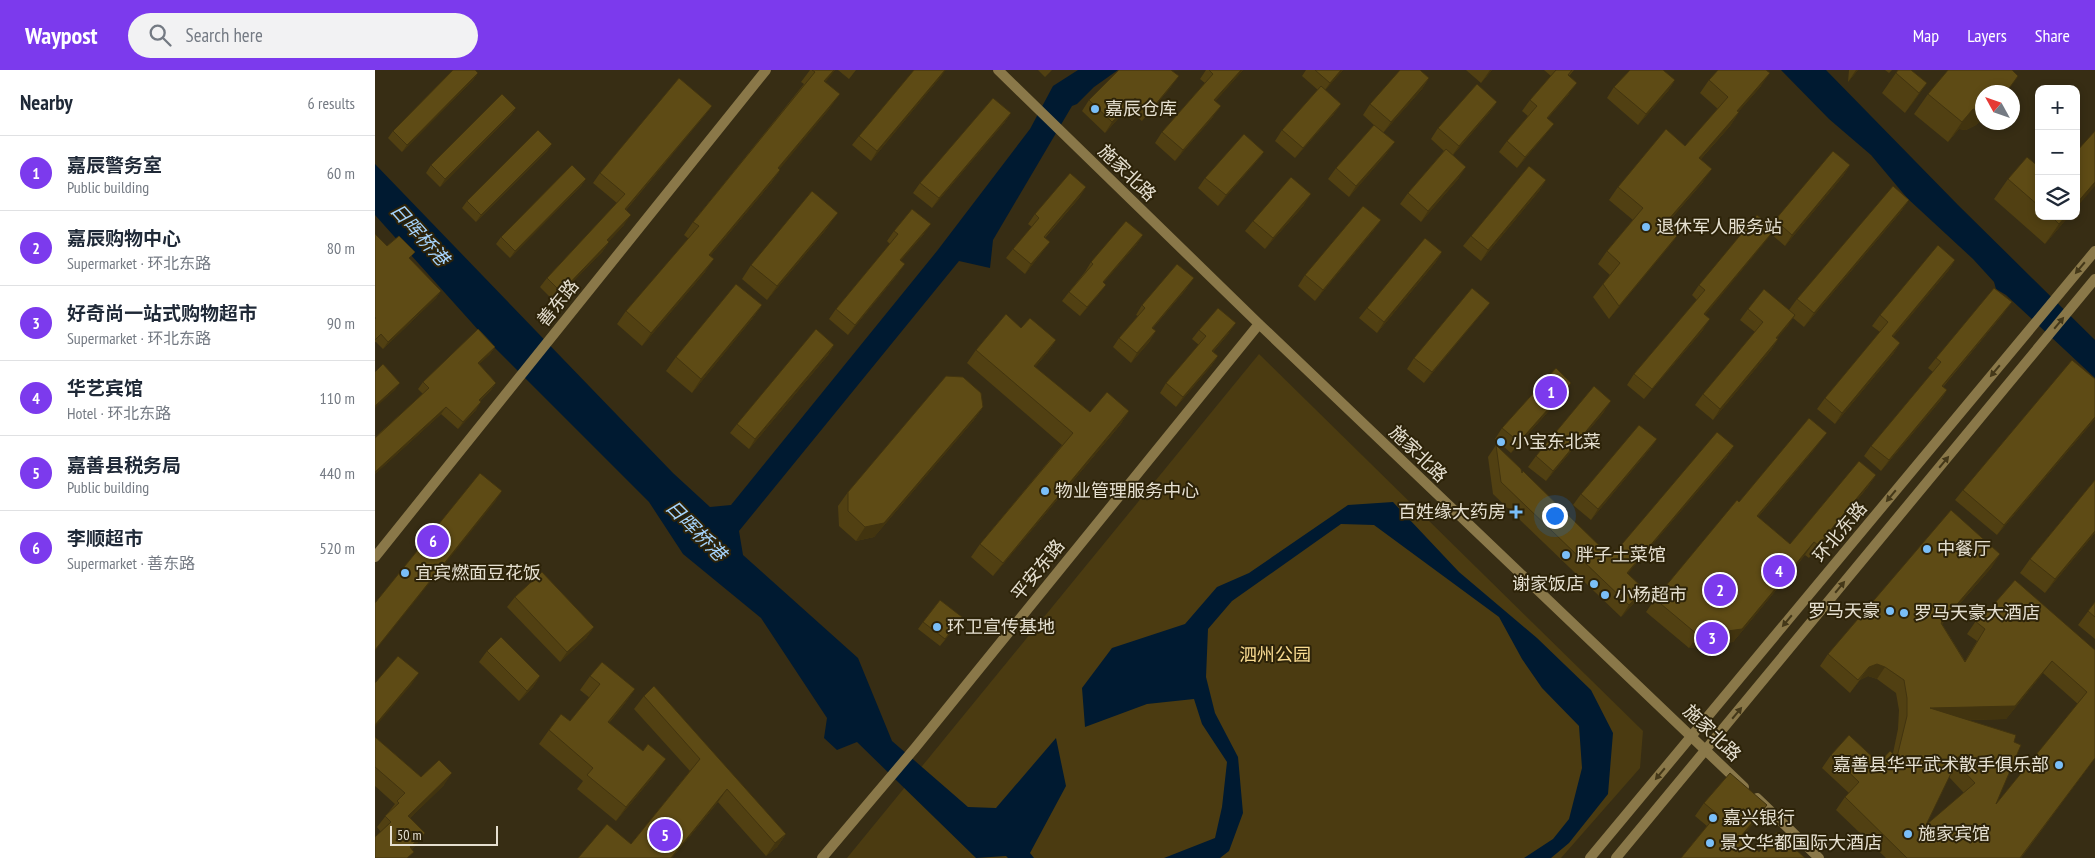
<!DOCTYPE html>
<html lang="en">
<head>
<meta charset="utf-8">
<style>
	body { margin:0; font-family:"PT Sans Narrow","Noto Sans SC",sans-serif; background:#f2f2f3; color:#1f2937 }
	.controls { position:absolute; right:15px; top:15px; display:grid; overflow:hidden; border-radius:10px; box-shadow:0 2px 8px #0003 }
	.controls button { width:45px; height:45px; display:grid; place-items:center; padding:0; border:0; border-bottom:1px solid #e0e1e3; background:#fff; color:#1f2937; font:25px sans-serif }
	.compass { position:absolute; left:1600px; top:15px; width:45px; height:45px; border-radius:50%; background:#fff; box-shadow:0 2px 8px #0003; rotate:310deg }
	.scale { position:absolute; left:15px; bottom:12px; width:108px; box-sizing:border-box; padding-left:5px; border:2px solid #e5dfd0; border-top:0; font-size:14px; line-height:18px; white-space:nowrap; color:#e5dfd0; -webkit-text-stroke:4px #2d2309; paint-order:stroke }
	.you { position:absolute; left:1179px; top:445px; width:18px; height:18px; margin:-12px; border:4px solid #fff; border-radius:50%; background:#1a73e8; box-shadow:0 0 0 8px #1a73e833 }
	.badge { display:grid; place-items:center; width:32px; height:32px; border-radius:50%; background:#7c3aed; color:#fff; font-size:16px; font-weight:700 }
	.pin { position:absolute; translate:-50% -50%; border:2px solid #fff; box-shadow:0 1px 5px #0006 }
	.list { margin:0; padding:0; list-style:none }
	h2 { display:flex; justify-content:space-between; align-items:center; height:65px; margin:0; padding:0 20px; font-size:21px }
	h2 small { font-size:16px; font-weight:400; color:#747a83 }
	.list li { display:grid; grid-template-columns:32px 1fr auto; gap:15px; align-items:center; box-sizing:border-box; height:75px; padding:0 20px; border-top:1px solid #e0e1e3 }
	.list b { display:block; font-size:19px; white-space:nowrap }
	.list p { margin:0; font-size:16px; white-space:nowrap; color:#747a83 }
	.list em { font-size:16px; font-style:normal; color:#747a83 }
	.icon { flex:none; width:28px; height:28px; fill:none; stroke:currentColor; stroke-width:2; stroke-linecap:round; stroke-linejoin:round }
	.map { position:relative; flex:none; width:1720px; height:788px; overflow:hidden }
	header { display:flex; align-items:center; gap:30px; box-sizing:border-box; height:70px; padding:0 25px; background:#7c3aed; color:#fff }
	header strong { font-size:24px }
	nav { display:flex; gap:28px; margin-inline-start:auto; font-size:18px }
	.search { width:350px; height:45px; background:#f2f2f3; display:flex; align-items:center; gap:12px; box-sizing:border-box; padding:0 18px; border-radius:28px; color:#747a83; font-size:19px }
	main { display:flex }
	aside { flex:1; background:#fff }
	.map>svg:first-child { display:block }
	.green { fill:#4b3b11 }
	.water { fill:#001a31 }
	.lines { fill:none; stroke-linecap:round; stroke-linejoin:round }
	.minor { stroke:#8a7849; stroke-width:10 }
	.tertiary { stroke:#8a7849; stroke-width:10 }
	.wall { fill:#514012; fill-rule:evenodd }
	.shaded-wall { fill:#42340f }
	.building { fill:#5e4b15; stroke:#42340f; fill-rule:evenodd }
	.oneway { fill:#443819 }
	.poi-dot { fill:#7abff8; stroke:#2d2309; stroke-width:2 }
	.labels { text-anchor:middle; stroke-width:4; stroke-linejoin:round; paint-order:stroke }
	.poi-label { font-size:18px; fill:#e5dfd0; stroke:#2d2309; text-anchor:start }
	.street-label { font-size:18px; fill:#e5dfd0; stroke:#2d2309 }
	.park-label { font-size:18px; fill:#f9db91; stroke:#2d2309 }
	.water-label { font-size:19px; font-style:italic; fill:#a5d3fb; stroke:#2d2309 }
</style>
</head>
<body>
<header>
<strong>Waypost</strong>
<div class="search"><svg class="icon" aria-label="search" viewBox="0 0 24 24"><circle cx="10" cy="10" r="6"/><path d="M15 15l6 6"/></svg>Search here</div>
<nav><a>Map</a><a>Layers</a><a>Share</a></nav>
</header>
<main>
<aside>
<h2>Nearby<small>6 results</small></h2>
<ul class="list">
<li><span class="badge">1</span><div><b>嘉辰警务室</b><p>Public building</p></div><em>60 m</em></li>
<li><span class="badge">2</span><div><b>嘉辰购物中心</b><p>Supermarket · 环北东路</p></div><em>80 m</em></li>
<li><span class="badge">3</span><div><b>好奇尚一站式购物超市</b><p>Supermarket · 环北东路</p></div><em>90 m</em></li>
<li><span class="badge">4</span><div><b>华艺宾馆</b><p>Hotel · 环北东路</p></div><em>110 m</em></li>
<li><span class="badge">5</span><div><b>嘉善县税务局</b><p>Public building</p></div><em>440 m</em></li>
<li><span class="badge">6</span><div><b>李顺超市</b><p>Supermarket · 善东路</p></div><em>520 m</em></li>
</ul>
</aside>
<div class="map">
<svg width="1720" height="788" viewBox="0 0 1720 788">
	<rect width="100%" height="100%" fill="#372d14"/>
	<path class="green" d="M884 284 1268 661 1265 698 1186 788H472Z"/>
	<path class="water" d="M703 0H743L719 17 702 34 697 36 618 170 615 198 584 191 364 461 368 485 483 588 517 671 593 737 621 738 681 668 691 716 655 783 659 788H633L631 786 601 788 482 672 462 680 449 668 452 648 386 548 308 484 274 432 114 272 0 145V94L298 403 335 437 356 435 562 181 655 59 678 16Z
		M1406 0H1451L1583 135 1720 270V308L1631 225 1621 219 1619 212 1598 189 1532 128 1496 85 1454 49Z
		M1018 432 1084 502 1162 568 1216 620 1238 663 1233 724 1194 773 1176 788H1149L1178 769 1194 749 1207 698 1204 656 1167 618 1147 589 1124 547 999 455 966 454 857 531 833 559 831 607 840 643 863 687 868 743 854 781 845 788H789L840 768 847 737 852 692 827 654 819 629 772 634 710 657 707 618 737 578 810 554 842 517 874 503 973 435Z"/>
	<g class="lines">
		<path class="minor" d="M623 0 884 254 1369 717
			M0 487 391 0
			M1382 728 1444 788
			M447 788 540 678 884 254"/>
		<path class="tertiary" d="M1215 788 1720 181
			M1241 788 1720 209"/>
	</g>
	<path class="wall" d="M435 0H460L450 12 455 38 404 99 405 100 396 113 335 186 330 202 267 276 242 254 251 241 314 169 309 165 318 152 429 14 426 12Z
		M463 0H481L474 9Z
		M663 0H677L670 7Z
		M831 0H868L840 31 838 47 800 91 780 73 787 62 830 13 825 9Z
		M931 0H968L950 20 966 34 958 45 920 88 900 71 907 60 943 20 927 6Z
		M1091 0H1117L1106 13Z
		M1169 0H1199L1194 6V24L1173 48 1171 64 1142 98 1124 82 1132 71 1153 46 1147 41 1155 30 1176 6Z
		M1474 0H1483L1473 12Z
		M1510 0H1517L1514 3Z
		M1523 0 1552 13 1530 43 1507 23Z
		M103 3 98 10 27 82 13 68 18 61Z
		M568 4 496 91 477 75 484 66Z
		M1054 8 1047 19 1008 63 1012 83 974 127 953 109 961 98 999 55 988 45 995 34Z
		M1300 10 1293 21 1263 55 1232 28 1239 17Z
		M1334 10 1386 16 1363 42H1364L1355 56 1326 89 1328 112 1294 151 1306 161 1296 174 1234 249 1218 227 1228 214 1235 205 1223 194 1232 181 1258 150 1234 130 1243 117 1310 76 1343 39 1325 23Z
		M796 17 767 51 752 39 730 63 707 41 714 30Z
		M1608 22V49L1601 55 1591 60 1584 59 1573 72 1539 44 1553 24Z
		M1122 32 1114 43 1078 85 1084 108 1046 152 1025 134 1033 123 1069 81 1056 69 1063 58Z
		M337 36 330 45 251 140 249 155 234 171V172L227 182 179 231 165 217 172 208 242 133 218 113 225 103Z
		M141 38 136 45 65 117 51 103 56 95Z
		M636 43 629 53 557 138 538 123 545 113Z
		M177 74 172 81 101 152 87 138 92 131Z
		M889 82 881 92 843 136 823 118 830 108Z
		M1475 95 1468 106 1410 176 1396 164 1330 245 1328 260 1269 329 1252 315 1259 304 1322 230 1317 225 1324 215 1396 156 1400 150Z
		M1664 97V146H1694L1670 174 1619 129 1633 109Z
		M211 109 206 116 135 188 121 174 126 167Z
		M1171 110 1164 121 1106 191 1088 176 1096 166Z
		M705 127 670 168 675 172 668 181 650 204 631 188 638 179 657 157 653 154 660 144Z
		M1534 130 1524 144 1429 257 1418 248 1402 268 1403 269 1396 280 1338 350 1320 335 1328 324 1380 262 1365 250 1373 239 1414 240 1422 229Z
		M929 135 890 179 870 161 878 151Z
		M1006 150 998 161 940 231 923 216 930 205Z
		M453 157 392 230 367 209 376 195Z
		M519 161 549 164 526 190 523 204 473 265 454 249 461 239 515 174 512 171Z
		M0 164 12 176 35 189 66 221 61 228 8 279 1 272H0Z
		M768 165 761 175 728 213 724 224 705 246 687 231 694 222 710 202 716 192Z
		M1067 182 1060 193 1002 263 984 248 992 238Z
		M1580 190 1573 201 1518 267 1525 273 1518 284 1460 354 1442 339 1450 328 1505 262 1497 256 1505 245Z
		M812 218 778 258 775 271 756 293 738 277 744 268 763 246 761 245 767 235Z
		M1115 233 1107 243 1049 313 1032 299 1039 288Z
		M387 235 377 249 317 323 291 301 301 287Z
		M1629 243 1568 317 1572 320 1565 331 1506 401 1489 386 1496 376 1558 302 1553 298 1561 288Z
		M646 258 681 270 672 283 660 297 715 342 754 341 745 355 618 506 596 487 605 474 687 375 592 293 601 280Z
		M824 260 854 263 838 282 843 286 836 296 801 337 785 323 791 313 824 275 817 269Z
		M459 275 453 285 374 379 355 363 362 354Z
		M120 277 115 284 104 294 121 313 116 320 105 331 101 340 83 359 66 344 0 404V367L48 324 43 319 48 312Z
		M1720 309V349L1622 465 1580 430 1588 420Z
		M1196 313 1189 324 1136 383 1120 369 1127 358Z
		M608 337 598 351 499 467 481 471 464 456 463 436 473 422Z
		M1229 342 1171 411 1153 397 1161 386Z
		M1282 369 1274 380 1216 450 1198 435 1206 424Z
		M1121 375 1147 403 1236 487 1359 376 1351 388 1253 503 1261 531 1246 547 1118 424 1113 387Z
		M1442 376 1383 447 1415 474 1501 405 1492 418 1434 488 1430 485 1358 572 1314 578 1271 542 1280 529 1364 432Z
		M1720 410V463L1670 523 1645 503 1655 489Z
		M1617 497 1567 554 1590 591 1602 571 1592 564 1609 539 1612 542 1720 580V688L1646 788H1511L1461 740 1470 727 1474 723 1447 698 1456 685 1504 693 1518 683 1523 659 1524 640 1521 623 1502 609 1493 606 1485 610 1475 623 1445 596 1453 584ZM1668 603 1703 634 1621 734 1592 650 1631 649ZM1574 707 1589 723 1551 755Z
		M140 527 219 557 211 568 185 592 132 537Z
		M1720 532V569L1703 555Z
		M548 552 582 555 565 576 543 559Z
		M112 581 165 606 158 617 144 631 104 592Z
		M215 606 260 619 250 633 234 653 281 703 241 751 202 719 208 711 164 674 174 660 195 651 215 628 205 620Z
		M269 626 411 764 402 777 391 786 343 732 297 788H203L256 774 315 701 259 639Z
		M0 667 46 707 69 715 35 748 50 763 41 775 37 779 6 762 2 757 20 734 0 716Z
		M1329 733 1392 735 1383 748 1367 767 1384 782 1306 788 1332 756 1320 746Z"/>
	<path class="shaded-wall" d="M459 0H460L440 25 449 11Z
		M570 0H571L568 4 496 91 502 81Z
		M866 0H868L832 41 839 30Z
		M966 0H968L947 24 955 13Z
		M1115 0H1117L1106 13Z
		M1481 0H1483L1473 12Z
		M103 3 98 10 27 82 32 75Z
		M1395 3 1386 16 1353 54 1362 41Z
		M804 6 796 17 767 51 775 41Z
		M1054 8 1047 19 1008 63 1016 52Z
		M1300 10 1293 21 1263 55 1271 44Z
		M1202 13 1194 24 1164 58 1172 48Z
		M1552 13 1538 33 1530 43 1544 23Z
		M465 24 455 38 394 112 403 98Z
		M760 28 752 39 730 63 737 52Z
		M1122 32 1114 43 1076 87 1084 76Z
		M966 34 958 45 920 88 928 78Z
		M337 36 330 45 243 149 250 139Z
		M846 36 838 47 800 91 808 80Z
		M141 38 136 45 65 117 70 109Z
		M1598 39H1608V49L1601 55 1591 60 1584 59 1573 72 1587 52Z
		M1364 42 1355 56 1315 101 1324 88Z
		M636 43 629 53 557 138 564 128Z
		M1179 54 1171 64 1142 98 1150 87Z
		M1020 72 1012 83 974 127 981 116Z
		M177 74 172 81 101 152 106 145Z
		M889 82 881 92 843 136 851 125Z
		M1475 95 1468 106 1410 176 1417 165Z
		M1091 97 1084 108 1046 152 1053 141Z
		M1337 99 1328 112 1283 163 1293 150Z
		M405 100 396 113 325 198 334 185Z
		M211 109 206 116 135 188 140 181Z
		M1171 110 1164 121 1106 191 1113 180Z
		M1720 112V116L1701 138V134Z
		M711 117 705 127 662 176 669 167Z
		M936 124 929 135 890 179 898 168Z
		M1534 130 1524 144 1429 257 1439 243Z
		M463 143 453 157 392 230 402 216Z
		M256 145 249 155 226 180 232 170Z
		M1691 146H1694L1670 174 1684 154Z
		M1006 150 998 161 940 231 948 220Z
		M556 154 549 164 519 199 525 190Z
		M1400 159 1392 170 1322 255 1329 244Z
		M1306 161 1296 174 1234 249 1244 236Z
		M768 165 761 175 721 222 728 212Z
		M234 172 227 182 179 231 186 222Z
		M675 172 668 181 650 204 656 194Z
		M1067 182 1060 193 1002 263 1009 252Z
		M339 189 330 202 267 276 276 263Z
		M1580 190 1573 201 1510 277 1517 266Z
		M530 194 523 204 473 265 480 255Z
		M819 208 812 218 770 267 777 258Z
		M731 215 724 224 705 246 712 237Z
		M66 221 61 228 8 279 13 272Z
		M1637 232 1629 243 1559 327 1567 316Z
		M1115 233 1107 243 1049 313 1057 302Z
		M387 235 377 249 317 323 326 309Z
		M1420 245 1413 256 1394 278 1401 268Z
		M1335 249 1328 260 1269 329 1277 319Z
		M861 253 854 263 830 291 837 281Z
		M781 261 775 271 756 293 762 283Z
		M1403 269 1396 280 1338 350 1345 339Z
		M681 270 672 283 650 309 659 296Z
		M1525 273 1518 284 1460 354 1467 343Z
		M459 275 453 285 374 379 380 369Z
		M120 277 115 284 98 300 103 293Z
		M843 286 836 296 801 337 808 327Z
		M25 313 20 320 0 338V336Z
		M121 313 116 320 99 337 104 330Z
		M1196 313 1189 324 1136 383 1144 372Z
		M1572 320 1565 331 1506 401 1514 390Z
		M1236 331 1229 342 1171 411 1178 401Z
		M106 332 101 340 83 359 88 352Z
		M71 337 66 344 0 404V402Z
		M608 337 598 351 499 467 481 471 490 457Z
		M754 341 745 355 618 506 628 493Z
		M1720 347V349L1622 465 1629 455Z
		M1452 363 1442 376 1372 460 1382 446Z
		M1282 369 1274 380 1216 450 1223 439Z
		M1359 376 1351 388 1244 514 1252 503Z
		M1501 405 1492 418 1434 488 1443 475Z
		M127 421 120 432 0 581V580Z
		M1720 461V463L1670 523 1680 509Z
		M1439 472 1430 485 1358 572 1314 578 1323 565Z
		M1625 484 1617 497 1557 565 1566 553Z
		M1269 519 1261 531 1246 547 1254 535Z
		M219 557 211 568 185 592 192 582Z
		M1677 591 1668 603 1631 649 1547 651 1555 638Z
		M1502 594 1510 597 1502 609 1493 606 1485 610 1475 623 1494 597Z
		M44 603 36 615 0 657V655Z
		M165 606 158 617 144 631 152 621Z
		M260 619 250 633 223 666 233 652Z
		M291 689 281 703 241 751 251 737Z
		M77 703 69 715 25 758 33 746Z
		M352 719 343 732 297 788H296Z
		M1392 735 1383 748 1357 779 1366 766Z
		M50 763 41 775 27 788 35 777Z
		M411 764 402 777 391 786 400 773Z"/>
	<path class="building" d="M78 0H100L103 3 32 75 18 61Z
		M437 0H459L449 11 465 24 403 98 405 100 334 185 339 189 276 263 251 241 324 156 318 152 440 2Z
		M539 0H570L502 81 484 66Z
		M744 0H796L804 6 775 41 760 28 737 52 714 30Z
		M834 0H866L839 30 846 36 808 80 787 62 838 4Z
		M940 0H966L955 13Z
		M1025 0H1045L1054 8 1016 52 995 34Z
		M1181 0H1197L1193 5 1202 13 1172 48 1179 54 1150 87 1132 71 1162 36 1155 30Z
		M1255 0H1288L1300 10 1271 44 1239 17Z
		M1343 0H1391L1395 3 1362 41 1364 42 1324 88 1337 99 1293 150 1306 161 1244 236 1228 214 1245 193 1232 181 1268 138 1243 117 1291 59 1310 76 1353 27 1334 10Z
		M1523 0H1536L1552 13 1544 23 1521 3Z
		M1573 0H1637L1643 6 1635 17 1629 22H1608V39L1605 40 1598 39 1587 52 1553 24Z
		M304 8 337 36 250 139 256 145 232 170 234 172 186 222 172 208 250 124 225 103Z
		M1102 14 1122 32 1084 76 1063 58Z
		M946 16 966 34 928 78 907 60Z
		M127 24 141 38 70 109 56 95Z
		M618 28 636 43 564 128 545 113Z
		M999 55 1020 72 981 116 961 98Z
		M163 60 177 74 106 145 92 131Z
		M1720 61V112L1701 134V82Z
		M869 64 889 82 851 125 830 108Z
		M1071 79 1091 97 1053 141 1033 123Z
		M1458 81 1475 95 1417 165 1400 150Z
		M1652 87 1664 97V136L1633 109Z
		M197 95 211 109 140 181 126 167Z
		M1154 96 1171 110 1113 180 1096 166Z
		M695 103 711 117 669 167 675 172 656 194 638 179 664 148 660 144Z
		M916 107 936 124 898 168 878 151Z
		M1518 116 1534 130 1439 243 1422 229Z
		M437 121 463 143 402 216 376 195Z
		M988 136 1006 150 948 220 930 205Z
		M537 139 556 154 525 190 530 194 480 255 461 239 523 164 519 161Z
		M1382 145 1400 159 1329 244 1335 249 1277 319 1259 304 1330 220 1324 215Z
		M1676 146H1691L1684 154Z
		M751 151 768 165 728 212 731 215 712 237 694 222 718 194 716 192Z
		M0 164 12 176 24 166 40 182 34 188 66 221 13 272 6 264 0 270V249L1 248 0 247Z
		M1050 168 1067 182 1009 252 992 238Z
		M1563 175 1580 190 1517 266 1525 273 1467 343 1450 328 1513 252 1505 245Z
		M802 194 819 208 777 258 781 261 762 283 744 268 770 238 767 235Z
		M361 214 387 235 326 309 301 287Z
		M1097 218 1115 233 1057 302 1039 288Z
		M1619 218 1637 232 1567 316 1572 320 1514 390 1496 376 1566 292 1561 288Z
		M1389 219 1420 245 1401 268 1403 269 1345 339 1328 324 1388 252 1373 239Z
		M843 238 861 253 837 281 843 286 808 327 791 313 831 266 824 260Z
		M631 244 646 258 655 248 681 270 659 296 715 342 732 322 754 341 628 493 605 474 698 363 601 280Z
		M103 259 120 277 103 293 121 313 104 330 106 332 88 352 71 337 0 402V368L54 318 48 312Z
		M441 259 459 275 380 369 362 354Z
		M1697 290 1720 309V347L1629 455 1588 420Z
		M8 294 25 313 0 336V302Z
		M1181 298 1196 313 1144 372 1127 358Z
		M571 306 588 307 606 323 608 337 509 453 490 457 473 441V422Z
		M1219 316 1236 331 1178 401 1161 386Z
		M1434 348 1452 363 1382 446 1415 474 1484 391 1501 405 1443 475 1439 472 1367 559 1323 565 1280 529 1362 430 1364 432Z
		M1264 355 1282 369 1223 439 1206 424Z
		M1342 362 1359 376 1252 503 1269 519 1254 535 1126 412 1121 375 1146 399 1147 403 1148 401 1236 487Z
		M105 403 127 421 0 580V533Z
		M1720 410V461L1680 509 1655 489Z
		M1576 440 1625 484 1566 553 1590 592 1610 559 1600 551 1609 539 1612 542 1640 510 1720 580V688L1645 788H1532L1470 727 1484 712 1456 685 1474 665 1504 693 1515 681 1522 687 1532 646V628L1529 610 1510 597 1502 594 1494 597 1483 610 1453 584ZM1677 591 1712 622 1621 734 1646 675 1639 672 1641 665 1555 638 1640 636ZM1581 693 1600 713 1551 755Z
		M167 502 219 557 192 582 140 527Z
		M565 530 587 547 570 569 548 552Z
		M1720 532V547L1713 541Z
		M126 567 165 606 152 621 112 581Z
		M23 586 44 603 0 655V613Z
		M227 592 260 619 233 652 268 681 273 674 291 689 251 737 212 705 218 698 174 660 186 644 195 651 225 614 215 606Z
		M279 616 411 764 400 773 352 719 296 788H203L232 754 256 774 325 689 269 626Z
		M0 667 46 707 64 690 77 703 33 746 50 763 35 777 39 782 32 788H0V767L16 752 10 746 24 733 22 731 30 723 0 697Z
		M1355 703 1392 735 1366 766 1384 782 1402 762 1430 788H1306L1342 744 1329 733Z"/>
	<defs><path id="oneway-solid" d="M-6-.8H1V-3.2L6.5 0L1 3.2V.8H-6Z" transform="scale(1.25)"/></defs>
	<g class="oneway">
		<use href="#oneway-solid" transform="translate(1705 198) rotate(130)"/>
		<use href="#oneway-solid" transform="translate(1684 253) rotate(-50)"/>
		<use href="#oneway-solid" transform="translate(1620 301) rotate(130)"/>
		<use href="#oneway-solid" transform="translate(1569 392) rotate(-50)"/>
		<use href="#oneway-solid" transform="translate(1516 426) rotate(130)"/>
		<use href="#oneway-solid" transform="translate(1465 517) rotate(-50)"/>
		<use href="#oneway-solid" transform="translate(1412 551) rotate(130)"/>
		<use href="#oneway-solid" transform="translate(1362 643) rotate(-50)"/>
		<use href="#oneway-solid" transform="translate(1285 704) rotate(130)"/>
	</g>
	<g class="poi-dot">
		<circle cx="720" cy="39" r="5"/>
		<circle cx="1271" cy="157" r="5"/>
		<circle cx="1126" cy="372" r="5"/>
		<circle cx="670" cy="421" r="5"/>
		<path d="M1138.5 434.5h5v5h5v5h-5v5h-5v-5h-5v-5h5z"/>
		<circle cx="1552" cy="479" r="5"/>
		<circle cx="1191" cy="485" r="5"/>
		<circle cx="30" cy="503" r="5"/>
		<circle cx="1219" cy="514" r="5"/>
		<circle cx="1230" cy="525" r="5"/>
		<circle cx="1515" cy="541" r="5"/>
		<circle cx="1529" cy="543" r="5"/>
		<circle cx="562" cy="557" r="5"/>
		<circle cx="1684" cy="695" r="5"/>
		<circle cx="1338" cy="748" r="5"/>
		<circle cx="1533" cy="764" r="5"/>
		<circle cx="1335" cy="773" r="5"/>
	</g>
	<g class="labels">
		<g class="poi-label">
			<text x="730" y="45">嘉辰仓库</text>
			<text x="1281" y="163">退休军人服务站</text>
			<text x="1136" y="378">小宝东北菜</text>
			<text x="680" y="427">物业管理服务中心</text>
			<text x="1131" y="448" text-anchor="end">百姓缘大药房</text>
			<text x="1562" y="485">中餐厅</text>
			<text x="1201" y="491">胖子土菜馆</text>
			<text x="40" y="509">宜宾燃面豆花饭</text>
			<text x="1209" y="520" text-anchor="end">谢家饭店</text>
			<text x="1240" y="531">小杨超市</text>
			<text x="1505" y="547" text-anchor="end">罗马天豪</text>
			<text x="1539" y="549">罗马天豪大酒店</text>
			<text x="572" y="563">环卫宣传基地</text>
			<text x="1674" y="701" text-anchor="end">嘉善县华平武术散手俱乐部</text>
			<text x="1348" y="754">嘉兴银行</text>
			<text x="1543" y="770">施家宾馆</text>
			<text x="1345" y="779">景文华都国际大酒店</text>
		</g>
		<g class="street-label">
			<text transform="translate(752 103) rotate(44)" y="6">施家北路</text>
			<text transform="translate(183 233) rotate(-51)" y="6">善东路</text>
			<text transform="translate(1043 384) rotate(44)" y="6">施家北路</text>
			<text transform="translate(1465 462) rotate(-50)" y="6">环北东路</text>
			<text transform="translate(663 500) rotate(-51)" y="6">平安东路</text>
			<text transform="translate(1337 663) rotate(44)" y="6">施家北路</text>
		</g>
		<g class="park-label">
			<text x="900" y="591">泗州公园</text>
		</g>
		<g class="water-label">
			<text transform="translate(45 164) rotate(48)" y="7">日晖桥港</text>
			<text transform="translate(321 460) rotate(45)" y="7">日晖桥港</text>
		</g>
	</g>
</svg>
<div class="controls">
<button>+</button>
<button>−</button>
<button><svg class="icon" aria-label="layers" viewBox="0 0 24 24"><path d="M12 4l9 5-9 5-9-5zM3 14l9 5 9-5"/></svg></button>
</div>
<svg class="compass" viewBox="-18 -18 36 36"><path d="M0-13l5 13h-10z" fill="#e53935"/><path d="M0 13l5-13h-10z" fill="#747a83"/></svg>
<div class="scale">50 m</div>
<div class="you"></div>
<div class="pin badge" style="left:1176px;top:322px">1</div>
<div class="pin badge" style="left:1345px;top:520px">2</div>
<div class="pin badge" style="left:1337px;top:568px">3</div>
<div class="pin badge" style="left:1404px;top:501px">4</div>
<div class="pin badge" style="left:290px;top:765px">5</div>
<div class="pin badge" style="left:58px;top:471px">6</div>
</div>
</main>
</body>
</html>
